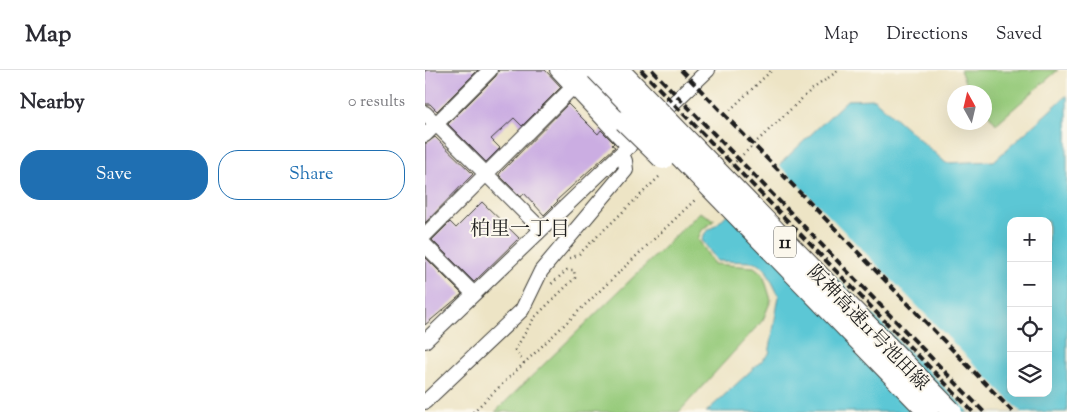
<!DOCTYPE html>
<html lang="en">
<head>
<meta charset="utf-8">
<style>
	body { margin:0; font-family:"Sorts Mill Goudy","Noto Serif JP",serif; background:#f7f7f7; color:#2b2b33 }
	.controls { position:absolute; right:15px; bottom:15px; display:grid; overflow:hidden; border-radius:10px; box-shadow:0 5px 20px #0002 }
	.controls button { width:45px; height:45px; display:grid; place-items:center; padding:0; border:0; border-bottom:1px solid #e1e1e2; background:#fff; color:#2b2b33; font:25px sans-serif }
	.compass { position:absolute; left:522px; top:15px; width:45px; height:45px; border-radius:50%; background:#fff; box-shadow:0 5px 20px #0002; rotate:352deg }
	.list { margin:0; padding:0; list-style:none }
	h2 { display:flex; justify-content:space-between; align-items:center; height:65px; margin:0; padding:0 20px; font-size:21px }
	h2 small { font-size:16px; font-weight:400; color:#7c7c81 }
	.actions { display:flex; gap:10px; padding:15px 20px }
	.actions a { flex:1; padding:11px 0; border:1px solid #1f6fb2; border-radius:20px; text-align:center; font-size:18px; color:#1f6fb2 }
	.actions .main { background:#1f6fb2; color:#fff }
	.icon { flex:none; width:28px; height:28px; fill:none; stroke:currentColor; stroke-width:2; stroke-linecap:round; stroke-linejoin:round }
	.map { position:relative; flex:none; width:642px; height:342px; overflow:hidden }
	header { display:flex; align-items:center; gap:30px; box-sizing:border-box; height:70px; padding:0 25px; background:#fff; border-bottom:1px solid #e1e1e2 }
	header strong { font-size:24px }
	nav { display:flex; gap:28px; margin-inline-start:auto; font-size:18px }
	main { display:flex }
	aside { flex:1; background:#fff }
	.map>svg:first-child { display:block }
	.green { fill:#97cb7c; stroke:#5a744c }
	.water { fill:#5cc7d5; stroke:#3c7278; fill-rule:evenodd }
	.pier { fill:#ede4c5 }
	.building { fill:#cbade2 }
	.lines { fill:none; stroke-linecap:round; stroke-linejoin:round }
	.minor-casing { stroke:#3b3a35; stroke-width:16 }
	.highway-casing { stroke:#3b3a35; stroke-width:22 }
	.path { stroke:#3b3a35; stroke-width:2.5; stroke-dasharray:1 4; stroke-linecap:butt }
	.minor { stroke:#fff; stroke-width:14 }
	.highway { stroke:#fff; stroke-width:20 }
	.rail { stroke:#1c1c1c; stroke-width:4; stroke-dasharray:8 4; stroke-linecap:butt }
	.highway-bridge-casing { stroke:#3b3a35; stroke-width:22; stroke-linecap:butt }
	.highway-bridge { stroke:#fff; stroke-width:20 }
	.labels { text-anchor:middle; stroke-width:4; stroke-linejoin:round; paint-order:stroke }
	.shield { fill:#fbf7ec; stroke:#5f5e5a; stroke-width:1 }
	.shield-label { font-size:18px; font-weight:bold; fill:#1c1c1c }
	.street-label { font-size:19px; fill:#1c1c1c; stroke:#fbf7ec }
	.neighbourhood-label { font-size:20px; fill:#1c1c1c; stroke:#fbf7ec }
</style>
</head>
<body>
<header>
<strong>Map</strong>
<nav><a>Map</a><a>Directions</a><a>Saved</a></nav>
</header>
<main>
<aside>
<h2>Nearby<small>0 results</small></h2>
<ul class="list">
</ul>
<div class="actions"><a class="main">Save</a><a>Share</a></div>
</aside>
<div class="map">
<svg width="642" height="342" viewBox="0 0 642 342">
	<rect width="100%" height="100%" fill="#fbf7ec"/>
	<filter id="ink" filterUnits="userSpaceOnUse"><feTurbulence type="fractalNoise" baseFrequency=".02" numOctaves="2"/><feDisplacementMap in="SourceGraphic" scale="10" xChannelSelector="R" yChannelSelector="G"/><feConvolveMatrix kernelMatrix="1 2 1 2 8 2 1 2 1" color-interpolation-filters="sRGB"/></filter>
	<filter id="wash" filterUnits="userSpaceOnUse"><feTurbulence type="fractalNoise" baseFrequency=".0096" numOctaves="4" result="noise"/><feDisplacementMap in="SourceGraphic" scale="20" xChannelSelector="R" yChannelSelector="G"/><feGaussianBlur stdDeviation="1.12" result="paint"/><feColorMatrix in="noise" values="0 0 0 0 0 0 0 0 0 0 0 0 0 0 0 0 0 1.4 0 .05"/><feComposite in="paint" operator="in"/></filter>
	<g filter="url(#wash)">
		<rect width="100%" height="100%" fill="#ede4c5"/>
		<path class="green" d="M535 0H633L571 54 560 40V22H544Z
			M275 142 290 150 277 160 273 169 289 194 329 197 338 204 346 230 338 250 254 342H70Z"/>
		<path class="water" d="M642 25V342H281L344 284 354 226 340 198 330 192 292 191 277 170 280 163 292 154 422 30 449 29 521 93 569 91ZM586 151H623V323H586Z"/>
		<path class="pier" d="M352 93 596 342H544L325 120Z"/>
		<g id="blocks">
			<path class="building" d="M0 0H53L12 41 5 34H0Z
				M74 0H120L136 17 97 56 89 48 66 69 75 78 61 92 23 54 71 6Z
				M143 34 173 64 176 60 189 73 187 75 190 77 132 130 133 131 119 145 99 123 96 127 74 105 75 103Z
				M10 67 48 104 0 153V74Z
				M57 132 94 168 49 212 7 170 25 152 31 158Z
				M0 187 37 224 0 255Z"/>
		</g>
	</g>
	<g filter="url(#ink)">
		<use href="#blocks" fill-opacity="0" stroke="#3b3a35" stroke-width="1"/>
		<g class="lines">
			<g class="minor-casing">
				<path id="minor" d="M132 0 204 77
					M0 43 116 159
					M0 65 65 0
					M0 165 148 17
					M0 175 49 224
					M0 271 283 0
					M0 332 97 240 116 201 201 100 200 91 197 84"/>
			</g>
			<g class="highway-casing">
				<path id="highway" d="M150 0 199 51"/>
			</g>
			<path class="path" d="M305 40 347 0
				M307 95 385 21 414 0
				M145 188 153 185 234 107
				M99 293 90 280 109 248 150 208 149 200H142L124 216
				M48 342 272 128"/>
			<use href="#minor" class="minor"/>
			<use href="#highway" class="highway"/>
			<path class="rail" d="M216 0 548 342
				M227 0 559 342
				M256 0 588 342"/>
			<g class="highway-bridge-casing">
				<path id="highway-bridge" d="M171 0 503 342
					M194 0 527 342
					M199 51 238 89"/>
			</g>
			<use href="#highway-bridge" class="highway-bridge"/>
		</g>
	</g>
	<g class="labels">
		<rect class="shield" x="349" y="156.5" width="22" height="31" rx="4"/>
		<g class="shield-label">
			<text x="360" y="178">11</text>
		</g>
		<g class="street-label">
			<text transform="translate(444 257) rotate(46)" y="7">阪神高速11号池田線</text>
		</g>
		<g class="neighbourhood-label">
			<text x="95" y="165">柏里一丁目</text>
		</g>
	</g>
</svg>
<div class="controls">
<button>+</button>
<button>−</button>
<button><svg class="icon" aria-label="locate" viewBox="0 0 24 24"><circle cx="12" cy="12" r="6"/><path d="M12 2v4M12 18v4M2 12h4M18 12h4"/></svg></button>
<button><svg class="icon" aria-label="layers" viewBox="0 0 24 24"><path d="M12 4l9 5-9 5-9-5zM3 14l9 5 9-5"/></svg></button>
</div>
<svg class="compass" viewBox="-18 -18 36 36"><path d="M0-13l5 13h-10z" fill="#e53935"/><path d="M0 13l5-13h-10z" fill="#7c7c81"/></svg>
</div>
</main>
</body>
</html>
